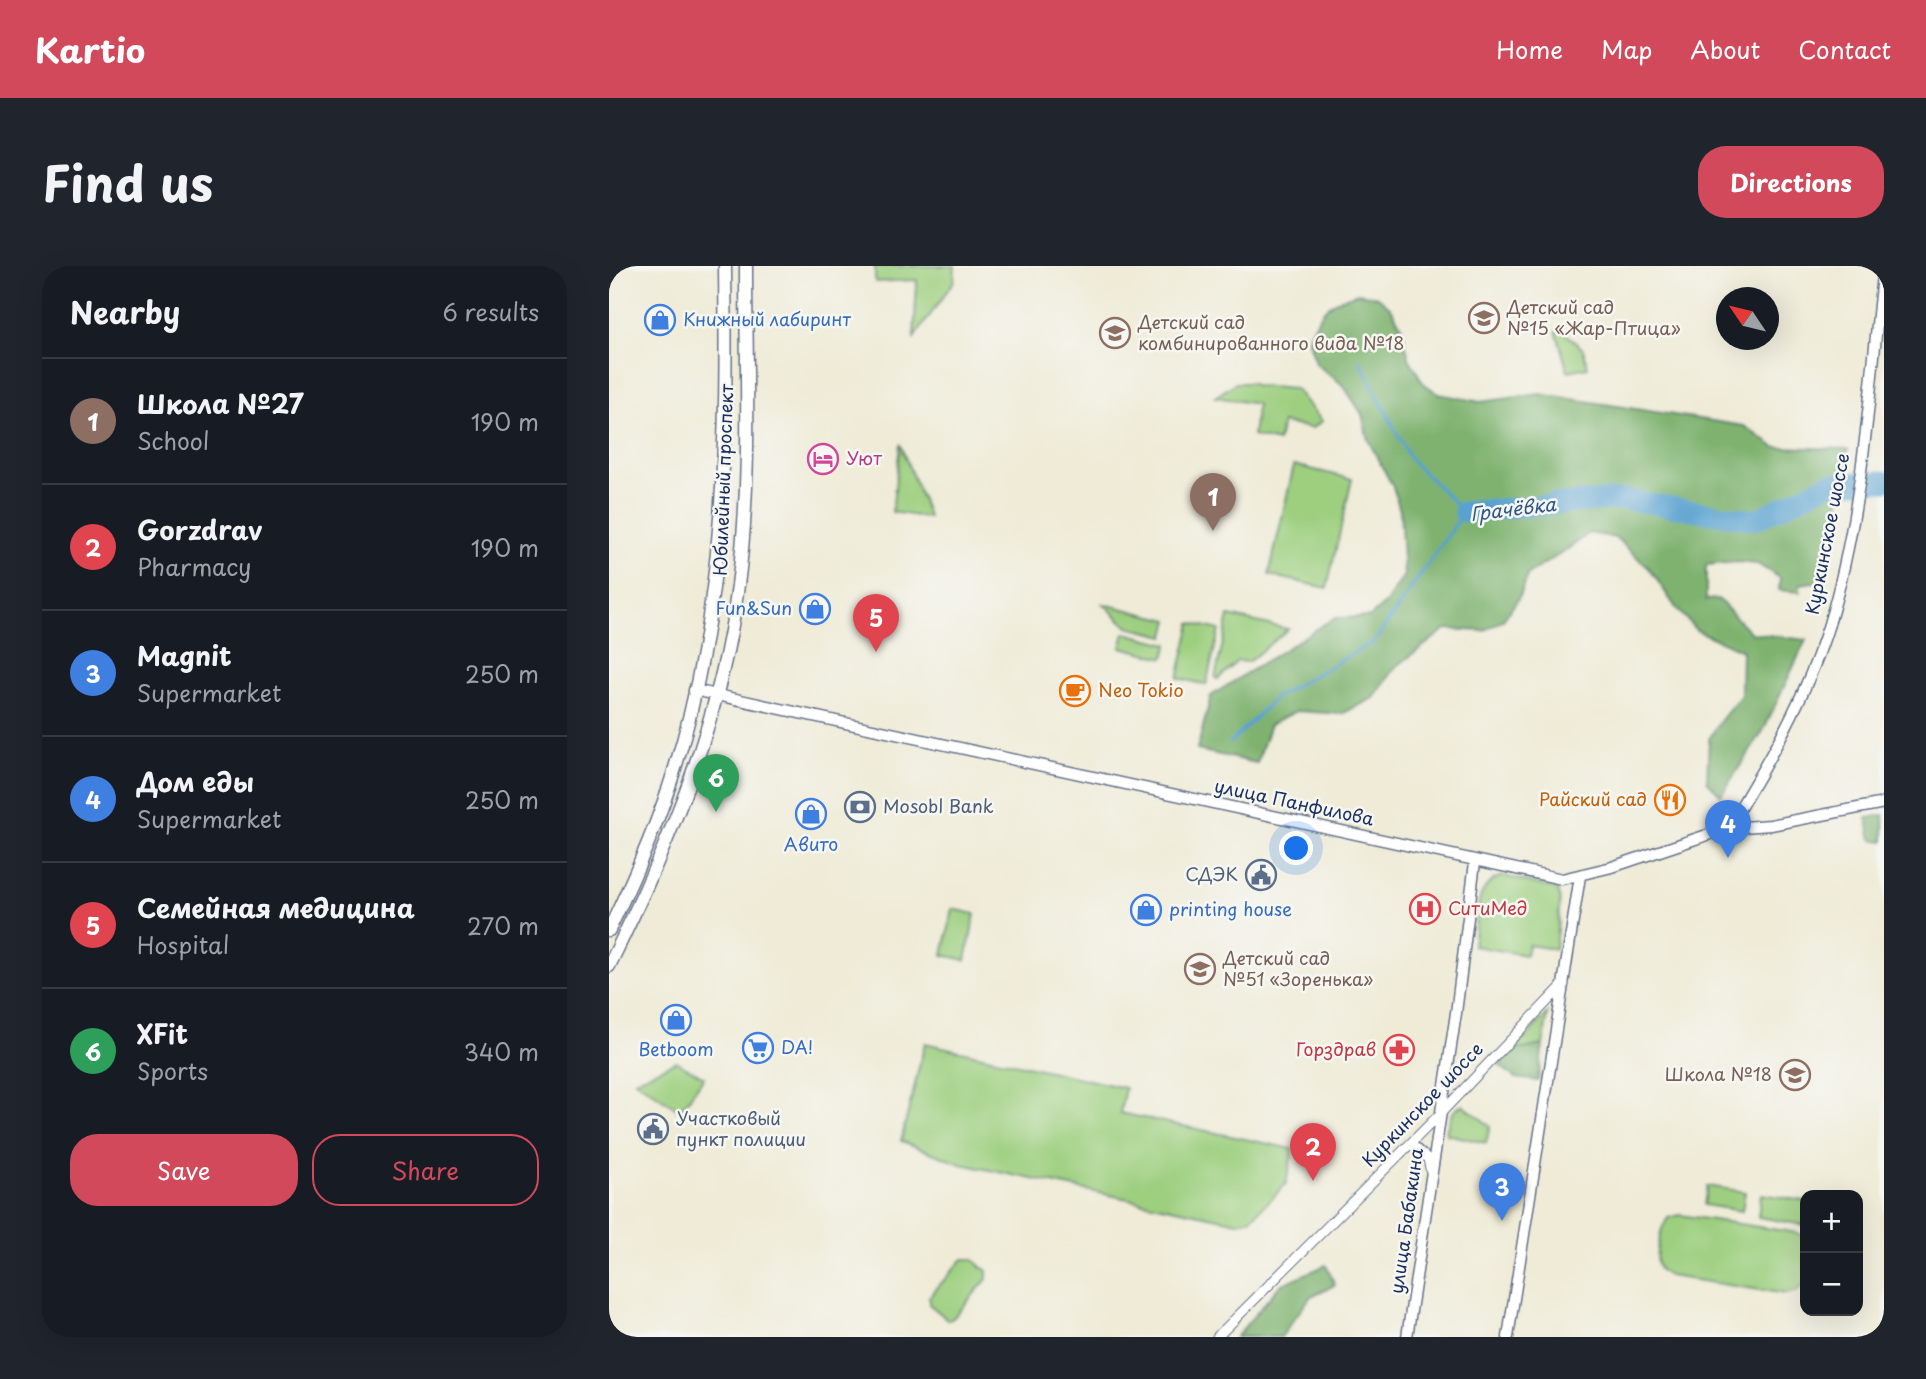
<!DOCTYPE html>
<html lang="en">
<head>
<meta charset="utf-8">
<style>
	body { margin:0; font-family:"Playpen Sans",sans-serif; background:#20242c; color:#f1f3f6 }
	.controls { position:absolute; right:21px; bottom:21px; display:grid; overflow:hidden; border-radius:14px; box-shadow:0 7px 28px #0002 }
	.controls button { width:63px; height:63px; display:grid; place-items:center; padding:0; border:0; border-bottom:2px solid #363941; background:#171b24; color:#f1f3f6; font:35px sans-serif }
	.compass { position:absolute; left:1107px; top:21px; width:63px; height:63px; border-radius:50%; background:#171b24; box-shadow:0 7px 28px #0002; rotate:305deg }
	.you { position:absolute; left:688px; top:583px; width:24px; height:24px; margin:-18px; border:5px solid #fff; border-radius:50%; background:#1a73e8; box-shadow:0 0 0 10px #1a73e833 }
	.badge { display:grid; place-items:center; width:46px; height:46px; border-radius:50%; background:#d1495b; color:#fff; font-size:23px; font-weight:700 }
	.pin { position:absolute; translate:-50% -58px; filter:drop-shadow(0 2px 4px #0008) }
	.pin::after { content:''; position:absolute; top:37px; width:24px; height:21px; background:inherit; clip-path:polygon(0 0,100% 0,50% 100%) }
	.list { margin:0; padding:0; list-style:none }
	h2 { display:flex; justify-content:space-between; align-items:center; height:91px; margin:0; padding:0 28px; font-size:30px }
	h2 small { font-size:23px; font-weight:400; color:#9ea1a6 }
	.list li { display:grid; grid-template-columns:46px 1fr auto; gap:21px; align-items:center; box-sizing:border-box; height:126px; padding:0 28px; border-top:2px solid #363941 }
	.list b { display:block; font-size:26px; white-space:nowrap }
	.list p { margin:0; font-size:23px; white-space:nowrap; color:#9ea1a6 }
	.list em { font-size:23px; font-style:normal; color:#9ea1a6 }
	.actions { display:flex; gap:14px; padding:21px 28px }
	.actions a { flex:1; padding:16px 0; border:2px solid #d1495b; border-radius:28px; text-align:center; font-size:24px; color:#d1495b }
	.actions .main { background:#d1495b; color:#fff }
	.map { position:relative; flex:none; width:1275px; height:1071px; overflow:hidden; border-radius:28px }
	header { display:flex; align-items:center; gap:42px; box-sizing:border-box; height:98px; padding:0 35px; background:#d1495b; color:#fff }
	header strong { font-size:33px }
	nav { display:flex; gap:38px; margin-inline-start:auto; font-size:24px }
	.intro { display:flex; align-items:center; justify-content:space-between; box-sizing:border-box; height:168px; padding:0 42px }
	h1 { margin:0; font-size:49px }
	.button { padding:18px 32px; border-radius:28px; background:#d1495b; color:#fff; font-size:24px; font-weight:700 }
	main { display:flex; gap:42px; padding:0 42px }
	aside { flex:1; background:#171b24; border-radius:28px; box-shadow:0 7px 28px #0002 }
	.map>svg:first-child { display:block }
	.green { fill:#9dcf7f; stroke:#5c7f6e; stroke-width:2 }
	.forest { fill:#7eb26e; stroke:#4c7066; stroke-width:2 }
	.lines { fill:none; stroke-linecap:round; stroke-linejoin:round }
	.stream { stroke:#59a1d0; stroke-width:3.5 }
	.river { stroke:#59a1d0; stroke-width:21 }
	.minor-casing { stroke:#657188; stroke-width:11 }
	.tertiary-casing { stroke:#657188; stroke-width:13 }
	.secondary-casing { stroke:#657188; stroke-width:15 }
	.minor { stroke:#fff; stroke-width:9 }
	.tertiary { stroke:#fff; stroke-width:10 }
	.secondary { stroke:#fff; stroke-width:12 }
	.labels { text-anchor:middle; stroke-width:5; stroke-linejoin:round; paint-order:stroke }
	.education-label { font-size:18px; fill:#785e54; stroke:#f6f6f2; text-anchor:start }
	.shop-label { font-size:18px; fill:#366cbe; stroke:#f6f6f2; text-anchor:start }
	.hotel-label { font-size:18px; fill:#b23c85; stroke:#f6f6f2; text-anchor:start }
	.street-label { font-size:18px; fill:#1b2f5e; stroke:#f6f6f2 }
	.food-label { font-size:18px; fill:#c56008; stroke:#f6f6f2; text-anchor:start }
	.service-label { font-size:18px; fill:#4e5e75; stroke:#f6f6f2; text-anchor:start }
	.health-label { font-size:18px; fill:#be3a42; stroke:#f6f6f2; text-anchor:start }
	.water-label { font-size:19px; font-style:italic; fill:#315786; stroke:#f6f6f2 }
</style>
</head>
<body>
<header>
<strong>Kartio</strong>
<nav><a>Home</a><a>Map</a><a>About</a><a>Contact</a></nav>
</header>
<div class="intro"><h1>Find us</h1><a class="button">Directions</a></div>
<main>
<aside>
<h2>Nearby<small>6 results</small></h2>
<ul class="list">
<li><span class="badge" style="background:#8d6e63">1</span><div><b>Школа №27</b><p>School</p></div><em>190 m</em></li>
<li><span class="badge" style="background:#e0444e">2</span><div><b>Gorzdrav</b><p>Pharmacy</p></div><em>190 m</em></li>
<li><span class="badge" style="background:#3f7fe0">3</span><div><b>Magnit</b><p>Supermarket</p></div><em>250 m</em></li>
<li><span class="badge" style="background:#3f7fe0">4</span><div><b>Дом еды</b><p>Supermarket</p></div><em>250 m</em></li>
<li><span class="badge" style="background:#e0444e">5</span><div><b>Семейная медицина</b><p>Hospital</p></div><em>270 m</em></li>
<li><span class="badge" style="background:#2e9e5b">6</span><div><b>XFit</b><p>Sports</p></div><em>340 m</em></li>
</ul>
<div class="actions"><a class="main">Save</a><a>Share</a></div>
</aside>
<div class="map">
<svg width="1275" height="1071" viewBox="0 0 1275 1071">
	<rect width="100%" height="100%" fill="#f6f6f2"/>
	<filter id="ink" filterUnits="userSpaceOnUse"><feTurbulence type="fractalNoise" baseFrequency=".0143" numOctaves="2"/><feDisplacementMap in="SourceGraphic" scale="14" xChannelSelector="R" yChannelSelector="G"/><feConvolveMatrix kernelMatrix="1 2 1 2 8 2 1 2 1" color-interpolation-filters="sRGB"/></filter>
	<filter id="wash" filterUnits="userSpaceOnUse"><feTurbulence type="fractalNoise" baseFrequency=".00686" numOctaves="4" result="noise"/><feDisplacementMap in="SourceGraphic" scale="28" xChannelSelector="R" yChannelSelector="G"/><feGaussianBlur stdDeviation="1.57" result="paint"/><feColorMatrix in="noise" values="0 0 0 0 0 0 0 0 0 0 0 0 0 0 0 0 0 1.4 0 .05"/><feComposite in="paint" operator="in"/></filter>
	<g filter="url(#wash)">
		<rect width="100%" height="100%" fill="#efebd7"/>
		<path class="green" d="M266 0H346L345 15 305 72 308 14 266 16Z
			M953 64 974 83 979 101 959 105 947 66Z
			M627 117H642L647 120 686 123 713 155 703 162 673 157 669 176 644 170 648 138 606 131Z
			M291 178 320 252 283 246Z
			M685 199 743 213 718 322 660 309Z
			M495 338 560 354 556 370 519 361Z
			M620 350 679 363 639 396 628 395 609 413 606 412Z
			M582 357 610 364 597 419 569 412Z
			M516 367 559 378 555 392 512 381Z
			M895 610 948 623 951 634 946 683 919 679 917 689 864 680C868 655 864 616 895 610Z
			M344 643 366 648 357 694 334 689Z
			M939 747 934 779 904 785Z
			M316 777 516 822 511 847 684 883 677 918 642 953 629 956 352 898 292 875Z
			M67 795 95 811 71 845 26 814Z
			M854 839 881 860 877 877 837 868C839 856 842 843 854 839Z
			M1098 920 1136 926 1133 945 1095 939Z
			M1152 928 1196 935V959L1149 951Z
			M1071 949 1189 967 1196 972V1016L1189 1025 1177 1028 1060 1010C1057 1009 1052 1005 1050 1003 1043 991 1052 962 1059 952Z
			M354 993H363L378 1005V1013L343 1053H338L320 1038V1031Z"/>
		<path class="forest" d="M749 27 769 31 782 42 792 60 800 92 814 117 830 128 871 136 931 128 1135 160 1166 181 1239 183 1224 281 1216 314 1191 318V326L1170 324 1171 312 1148 298 1128 296 1097 299V334L1109 333 1142 367 1197 374 1153 467 1112 529 1098 515 1100 473 1112 454 1132 429 1133 385 1087 364 1067 342 1040 302 1007 272 980 267 958 284 919 308 909 333 894 354 875 365 837 363 787 401 765 432 733 448 688 445 661 458 648 497 588 484 602 430 715 358 726 352 761 351 777 337 795 309 791 244 784 221 759 174 753 148 734 119 707 98 699 73C714 42 715 37 749 27Z
			M1275 549V575L1263 573 1258 552Z
			M934 779 929 815 906 812 890 799 904 785Z
			M717 999 726 1019 702 1030 672 1071H627L671 1019Z"/>
		<g class="lines">
			<path class="stream" d="M622 476 667 431 766 375 855 246 801 193 751 95"/>
			<path class="river" d="M855 246 1012 233 1146 254 1221 217 1275 215"/>
		</g>
	</g>
	<g filter="url(#ink)">
		<g class="lines">
			<g class="minor-casing">
				<path id="minor" d="M802 878 819 893 822 906
					M608 1071 831 848 955 718"/>
			</g>
			<g class="tertiary-casing">
				<path id="tertiary" d="M85 424 953 613 1003 601 1119 562 1162 559 1275 537
					M1119 562C1159 496 1197 432 1220 358 1255 242 1261 119 1274 0
					M798 1071 847 747 866 596
					M899 1071 971 610"/>
			</g>
			<g class="secondary-casing">
				<path id="secondary" d="M0 664C25 612 49 558 66 502 117 340 118 168 116 0
					M0 700C59 580 113 453 129 319 143 214 137 106 137 0"/>
			</g>
			<use href="#minor" class="minor"/>
			<use href="#tertiary" class="tertiary"/>
			<use href="#secondary" class="secondary"/>
		</g>
	</g>
	<defs>
		<g id="school-ring" transform="scale(1.575)"><circle r="9.5" fill="#f6f6f2" stroke="#8d6e63" stroke-width="1.5"/><path d="M0-5L7-2L0 1L-7-2ZM-4 1L0 2.5L4 1V4Q0 6-4 4Z" fill="#8d6e63"/></g>
		<g id="shop-ring" transform="scale(1.575)"><circle r="9.5" fill="#f6f6f2" stroke="#3f7fe0" stroke-width="1.5"/><path d="M-5-2.5h2.3a2.7 3.5 0 0 1 5.4 0H5L5.5 6h-11ZM-1.5-2.5h3a1.5 2.3 0 0 0-3 0Z" fill="#3f7fe0"/></g>
		<g id="hotel-ring" transform="scale(1.575)"><circle r="9.5" fill="#f6f6f2" stroke="#d1479c" stroke-width="1.5"/><path d="M-6-4.5h1.5V1H6V5H4.5V3h-9V5H-6ZM-4 0a1.8 1.8 0 1 1 3.6 0ZM.5 0V-2.5h3Q6-2.5 6 0Z" fill="#d1479c"/></g>
		<g id="cafe-ring" transform="scale(1.575)"><circle r="9.5" fill="#f6f6f2" stroke="#e8710a" stroke-width="1.5"/><path d="M-5.5-4.5H6V0H3Q3 3.5 0 3.5H-2.5Q-5.5 3.5-5.5 0ZM3-3.2v2h1.7v-2ZM-6 4.5H4V6H-6Z" fill="#e8710a"/></g>
		<g id="restaurant-ring" transform="scale(1.575)"><circle r="9.5" fill="#f6f6f2" stroke="#e8710a" stroke-width="1.5"/><path d="M-5-6h1v4h1v-4h1v4h1v-4h1v5L-1.5 .5V6h-2V.5L-5-1ZM5-6V6H3V1.5H1.5Q1.5-4 5-6Z" fill="#e8710a"/></g>
		<g id="bank-ring" transform="scale(1.575)"><circle r="9.5" fill="#f6f6f2" stroke="#5c6f8a" stroke-width="1.5"/><path d="M-6-4H6V4H-6ZM0-2.3a2.3 2.3 0 1 0 0 4.6a2.3 2.3 0 1 0 0-4.6Z" fill="#5c6f8a"/></g>
		<g id="civic-ring" transform="scale(1.575)"><circle r="9.5" fill="#f6f6f2" stroke="#5c6f8a" stroke-width="1.5"/><path d="M-.6-6.5H3V-4.5H.6V-3L4-1V1h2V6H-6V1h2V-1L-.6-3ZM-1.2 2.5V6h2.4V2.5Z" fill="#5c6f8a"/></g>
		<g id="hospital-ring" transform="scale(1.575)"><circle r="9.5" fill="#f6f6f2" stroke="#e0444e" stroke-width="1.5"/><path d="M-5-5h3v3.5h4V-5h3V5h-3V1.5h-4V5h-3Z" fill="#e0444e"/></g>
		<g id="supermarket-ring" transform="scale(1.575)"><circle r="9.5" fill="#f6f6f2" stroke="#3f7fe0" stroke-width="1.5"/><path d="M-6-5.5h2.5l.6 2H6L4.5 2H-2.5L-4.4-4H-6ZM-1.5 3.2a1.3 1.3 0 1 0 .1 0ZM3 3.2a1.3 1.3 0 1 0 .1 0Z" fill="#3f7fe0"/></g>
		<g id="pharmacy-ring" transform="scale(1.575)"><circle r="9.5" fill="#f6f6f2" stroke="#e0444e" stroke-width="1.5"/><path d="M-2-6h4v4h4v4h-4v4h-4v-4h-4v-4h4Z" fill="#e0444e"/></g>
	</defs>
	<g fill-rule="evenodd">
		<use href="#school-ring" x="875" y="52"/>
		<use href="#shop-ring" x="51" y="54"/>
		<use href="#school-ring" x="506" y="67"/>
		<use href="#hotel-ring" x="214" y="193"/>
		<use href="#shop-ring" x="206" y="343"/>
		<use href="#cafe-ring" x="466" y="425"/>
		<use href="#restaurant-ring" x="1061" y="534"/>
		<use href="#bank-ring" x="251" y="541"/>
		<use href="#shop-ring" x="202" y="548"/>
		<use href="#civic-ring" x="652" y="609"/>
		<use href="#hospital-ring" x="816" y="643"/>
		<use href="#shop-ring" x="537" y="644"/>
		<use href="#school-ring" x="591" y="703"/>
		<use href="#shop-ring" x="67" y="754"/>
		<use href="#supermarket-ring" x="149" y="782"/>
		<use href="#pharmacy-ring" x="790" y="784"/>
		<use href="#school-ring" x="1186" y="809"/>
		<use href="#civic-ring" x="44" y="863"/>
	</g>
	<g class="labels">
		<g class="education-label">
			<text x="898" y="48">Детский сад<tspan x="898" dy="21">№15 «Жар-Птица»</tspan></text>
			<text x="529" y="63">Детский сад<tspan x="529" dy="21">комбинированного вида №18</tspan></text>
			<text x="614" y="699">Детский сад<tspan x="614" dy="21">№51 «Зоренька»</tspan></text>
			<text x="1163" y="815" text-anchor="end">Школа №18</text>
		</g>
		<g class="shop-label">
			<text x="74" y="60">Книжный лабиринт</text>
			<text x="183" y="349" text-anchor="end">Fun&amp;Sun</text>
			<text x="202" y="585" text-anchor="middle">Авито</text>
			<text x="560" y="650">printing house</text>
			<text x="172" y="788">DA!</text>
			<text x="67" y="790" text-anchor="middle">Betboom</text>
		</g>
		<g class="hotel-label">
			<text x="237" y="199">Уют</text>
		</g>
		<g class="street-label">
			<text transform="translate(115 214) rotate(-88)" y="6">Юбилейный проспект</text>
			<text transform="translate(1219 268) rotate(-79)" y="6">Куркинское шоссе</text>
			<text transform="translate(685 537) rotate(12)" y="6">улица Панфилова</text>
			<text transform="translate(814 839) rotate(-46)" y="6">Куркинское шоссе</text>
			<text transform="translate(798 955) rotate(-82)" y="6">улица Бабакина</text>
		</g>
		<g class="food-label">
			<text x="489" y="431">Neo Tokio</text>
			<text x="1038" y="540" text-anchor="end">Райский сад</text>
		</g>
		<g class="service-label">
			<text x="274" y="547">Mosobl Bank</text>
			<text x="629" y="615" text-anchor="end">СДЭК</text>
			<text x="67" y="859">Участковый<tspan x="67" dy="21">пункт полиции</tspan></text>
		</g>
		<g class="health-label">
			<text x="839" y="649">СитиМед</text>
			<text x="767" y="790" text-anchor="end">Горздрав</text>
		</g>
		<g class="water-label">
			<text transform="translate(904 243) rotate(-7)" y="7">Грачёвка</text>
		</g>
	</g>
</svg>
<div class="controls">
<button>+</button>
<button>−</button>
</div>
<svg class="compass" viewBox="-18 -18 36 36"><path d="M0-13l5 13h-10z" fill="#e53935"/><path d="M0 13l5-13h-10z" fill="#9ea1a6"/></svg>
<div class="you"></div>
<div class="pin badge" style="left:604px;top:265px;background:#8d6e63">1</div>
<div class="pin badge" style="left:704px;top:915px;background:#e0444e">2</div>
<div class="pin badge" style="left:893px;top:955px;background:#3f7fe0">3</div>
<div class="pin badge" style="left:1119px;top:592px;background:#3f7fe0">4</div>
<div class="pin badge" style="left:267px;top:386px;background:#e0444e">5</div>
<div class="pin badge" style="left:107px;top:546px;background:#2e9e5b">6</div>
</div>
</main>
</body>
</html>
